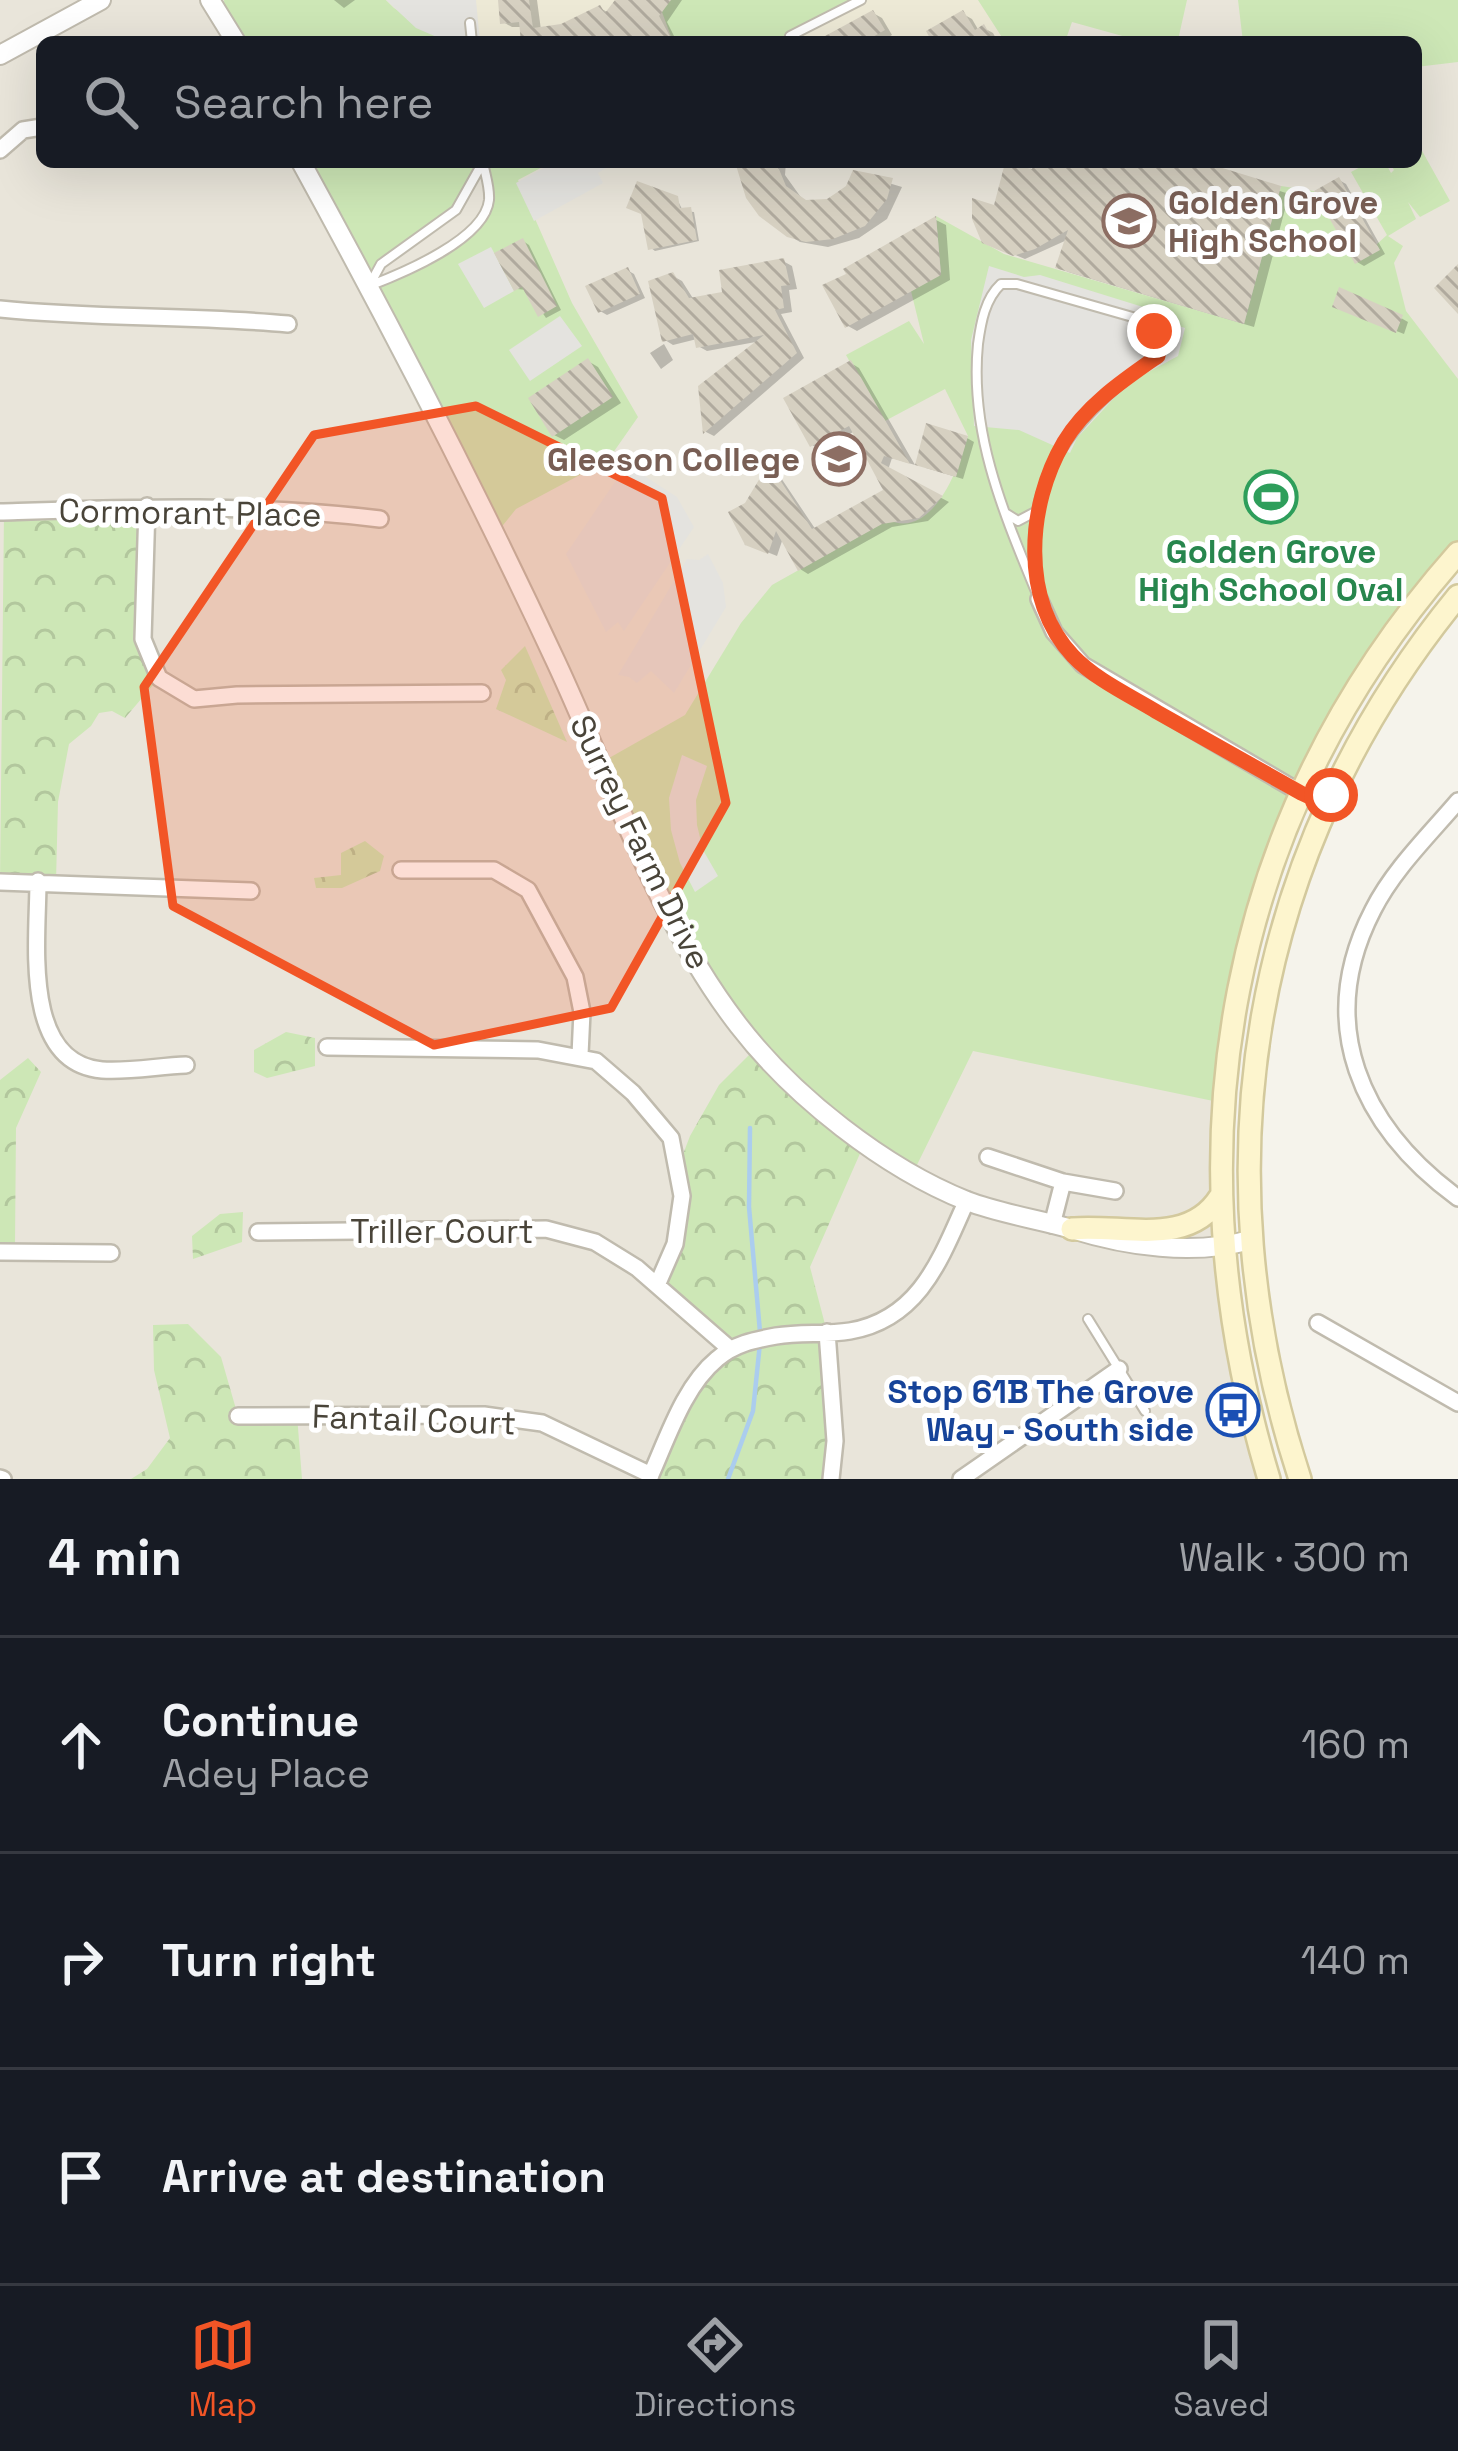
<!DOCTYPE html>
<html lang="en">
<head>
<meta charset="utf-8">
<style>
	body { margin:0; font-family:"Space Grotesk",sans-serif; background:#242831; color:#f1f3f6 }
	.stop { position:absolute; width:36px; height:36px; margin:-27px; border:9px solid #f25526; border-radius:50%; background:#fff }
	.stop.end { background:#f25526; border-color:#fff; box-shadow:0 3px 12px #0008 }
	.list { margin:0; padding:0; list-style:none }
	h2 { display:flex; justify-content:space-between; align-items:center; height:156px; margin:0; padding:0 48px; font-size:51px }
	h2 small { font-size:39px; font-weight:400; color:#9ea1a6 }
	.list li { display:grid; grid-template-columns:78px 1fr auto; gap:36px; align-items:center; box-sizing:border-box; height:216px; padding:0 48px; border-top:3px solid #363941 }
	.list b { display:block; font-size:45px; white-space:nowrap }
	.list p { margin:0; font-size:39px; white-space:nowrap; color:#9ea1a6 }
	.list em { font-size:39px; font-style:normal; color:#9ea1a6 }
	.icon { flex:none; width:66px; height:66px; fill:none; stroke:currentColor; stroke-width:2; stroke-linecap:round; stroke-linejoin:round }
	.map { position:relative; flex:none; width:1458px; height:1479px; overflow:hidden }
	.search { position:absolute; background:#171b24; box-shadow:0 12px 48px #0002; left:36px; right:36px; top:36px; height:132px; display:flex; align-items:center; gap:30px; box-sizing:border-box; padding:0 42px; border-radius:18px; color:#9ea1a6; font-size:45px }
	.sheet { height:804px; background:#171b24 }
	nav { display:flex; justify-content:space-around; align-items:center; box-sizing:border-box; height:168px; border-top:3px solid #363941; background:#171b24; font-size:33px; color:#9ea1a6 }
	nav a { display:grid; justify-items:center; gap:6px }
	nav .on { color:#f25526 }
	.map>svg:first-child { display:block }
	.residential { fill:#e9e5da; fill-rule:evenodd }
	.education { fill:#ede9d6 }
	.grass { fill:#cde7b6; fill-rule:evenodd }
	.park { fill:url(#park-crowns) }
	.parking { fill:#e4e3df }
	.shadow { fill:#0003 }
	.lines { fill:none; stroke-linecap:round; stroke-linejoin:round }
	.stream { stroke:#abcdee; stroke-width:4.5 }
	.building { fill:url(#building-back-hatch) }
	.service-casing { stroke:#c0bbae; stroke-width:12 }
	.minor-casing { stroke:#c0bbae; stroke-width:20 }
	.tertiary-casing { stroke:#c0bbae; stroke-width:22 }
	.secondary-casing { stroke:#d3c99d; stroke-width:26 }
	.service { stroke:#fff; stroke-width:8 }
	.minor { stroke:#fff; stroke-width:15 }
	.tertiary { stroke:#fff; stroke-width:18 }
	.secondary { stroke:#fdf5ce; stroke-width:21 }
	.route { stroke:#f25526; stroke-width:15 }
	.marked { fill:#f25526; fill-opacity:0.2; stroke:#f25526; stroke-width:9; stroke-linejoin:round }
	.labels { text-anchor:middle; stroke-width:10; stroke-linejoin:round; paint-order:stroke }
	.education-label { font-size:33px; font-weight:bold; fill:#785e54; stroke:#fff; text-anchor:start }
	.street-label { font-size:33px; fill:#494439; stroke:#fff }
	.leisure-label { font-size:33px; font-weight:bold; fill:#27864d; stroke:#fff }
	.transit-label { font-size:33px; font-weight:bold; fill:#164399; stroke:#fff; text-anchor:end }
</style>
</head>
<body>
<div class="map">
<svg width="1458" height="1479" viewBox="0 0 1458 1479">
	<defs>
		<pattern id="park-crowns" width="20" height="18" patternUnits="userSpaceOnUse" patternTransform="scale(3)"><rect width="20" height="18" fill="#cde7b6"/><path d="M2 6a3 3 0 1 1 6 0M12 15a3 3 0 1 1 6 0" fill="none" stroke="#b2c79d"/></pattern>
		<pattern id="building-back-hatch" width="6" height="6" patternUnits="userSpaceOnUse" patternTransform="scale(3)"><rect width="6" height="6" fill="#d6d0c1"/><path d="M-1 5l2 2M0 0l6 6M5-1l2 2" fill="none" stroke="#b0aa9e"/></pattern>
	</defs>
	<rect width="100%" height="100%" fill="#f5f3eb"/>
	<path class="residential" d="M0 0H1458V553L1378 655 1264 888 1220 1190 1269 1479H0ZM42 42H1416V162H42Z"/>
	<path class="education" d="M225 0H978L1005 42H241Z"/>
	<path class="grass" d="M224 0H386L394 8 454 42H236L225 19Z
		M669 0H861L790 36 765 42H673L662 12Z
		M978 0H1187L1178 40 1174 42H1144L1072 22 1065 42H1005Z
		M1238 0H1458V62L1416 67V42H1243Z
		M1416 140 1450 201 1420 217 1408 202 1416 219 1388 236 1403 246 1394 263 1406 311 1458 379V553L1370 667 1278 852 1223 1103 973 1051 913 1173 788 1082 692 958 602 762 685 715 741 623 772 585 888 520C933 540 959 467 968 436L945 389 883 422 846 355 909 321 924 344 911 291 941 274 936 216 1004 254 1244 324 1281 186 1314 191 1356 263 1387 235 1351 172 1370 162H1385L1391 173 1394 170 1389 162H1416Z
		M301 162H552L518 180 572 303 638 417 608 460 516 509 495 535ZM483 165C487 182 492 206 480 221 461 248 401 270 371 285L381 264 456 210Z"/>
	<path class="park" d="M147 506 143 639 159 678 125 718 112 711 99 713 91 726 69 744 58 802 56 882H0L4 512Z
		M525 646 567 742 496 709 506 680 501 670Z
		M365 841 384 856 380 871 342 888H316L314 878 341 875V853Z
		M286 1032 315 1038V1066L267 1078 254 1072V1050Z
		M751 1053 862 1149 810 1267 827 1332 831 1479H649L696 1382 729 1349 658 1283 675 1244 677 1170 690 1136 719 1085Z
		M28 1058 41 1072 16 1128 15 1244 0 1243V1080Z
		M243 1212 242 1242 193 1259 192 1236 220 1214Z
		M188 1324 221 1357 238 1416 297 1415 302 1479H131L147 1469 170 1438 154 1370 153 1325Z"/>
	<path class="parking" d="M386 0H476L480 42 446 41 416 28Z
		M555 162 611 165 598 173 603 183 534 221 516 183Z
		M491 247 514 291 484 308 458 264Z
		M989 266 1024 277 1040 275 1143 307 1153 318 1185 328 1178 356 1141 376 1115 397 1077 438 1070 453 1019 430 974 426 971 340Z
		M560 316 582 346 530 381 509 350Z
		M635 470 677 497 694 527 624 631 618 622 606 632 566 554 621 473 626 480Z
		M708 554 723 583 726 607 674 693 651 671 637 683 629 677 618 675 687 559 699 560Z
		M682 755 707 766 696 800 697 825 703 850 718 876 695 892 680 863 671 830 669 798Z"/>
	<path class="shadow" d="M334 0H355L344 8Z
		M501 0H537L541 30 562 27 600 8 609 13 619 0H682L667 22 677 42H524L523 27H512L503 22Z
		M873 13 882 18 892 35 880 42H820Z
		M963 14 972 19 979 31 984 28 993 33 998 42H935Z
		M738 162H786L785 175 805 203 828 202 849 188 855 173 902 187 887 219 859 238 828 247 800 242 788 235Z
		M1037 162H1193L1289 194 1254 327 1068 272 1059 267 1067 240 1025 259 996 247V209L1034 172Z
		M1339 180 1346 184 1385 254 1364 266 1357 262Z
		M677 199 683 211 694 212 699 241 655 251 651 248Z
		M936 220 946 225 950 280 857 331 848 326 847 270Z
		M523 241 529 245 561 310 546 318 527 290 517 289Z
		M783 261 792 266 797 289 789 290 792 312 781 314 804 358 714 436 706 432 701 387 761 341 707 351 698 346 697 339 673 345 665 340 673 276 682 281 694 300 726 294Z
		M627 270 634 274 645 298 607 315 600 311Z
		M1343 310 1401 318 1408 322 1404 334Z
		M664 344 673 360 661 369 650 353Z
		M588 361 598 367 621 403 564 440 554 435Z
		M851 363 859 368 915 465 892 458 888 470 949 502 928 521 892 527 808 574 800 569 783 538 777 556 757 548 748 505 770 468 777 472 816 530 887 491 855 431 821 450 812 445Z
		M967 438 974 442 963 479 926 468Z"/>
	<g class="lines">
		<path class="stream" d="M750 1128 749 1207 760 1332
			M728 1479 753 1411 760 1343"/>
	</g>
	<path class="building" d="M498 0H529L533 28 561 24 600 5 605 13 615 0H671L659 16 673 42H521L519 22 500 24Z
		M873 10 885 30 864 42H814Z
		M963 10 975 30 984 24 994 42H932L926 31Z
		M735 162H776L786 186 806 200 827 199 836 193 846 186 853 170 893 178 887 199 865 226 833 239 806 242 787 237 759 216 746 198Z
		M1034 162H1203L1281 186 1244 324 1055 268 1068 230 1035 249 1013 256 982 243 972 219V198L994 205 1005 163 1032 169Z
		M1339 177 1380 250 1355 264 1314 191Z
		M637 181 678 196 680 208 691 207 697 240 648 250 641 214 626 208Z
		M936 216 941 275 845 328 822 285 846 274 843 269Z
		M523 238 557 306 538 317 522 287 514 291 494 253Z
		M784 258 790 285 781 286 784 308 775 310 797 353 703 434 698 386 764 335 696 348 693 334 662 342 648 281 673 272 689 298 722 292 719 270Z
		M1458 264V314L1434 288Z
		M628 267 640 294 598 313 585 286Z
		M1339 287 1403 315 1396 333 1332 307Z
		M588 358 613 397 552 437 528 398Z
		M851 360 910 464 884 456 881 463 943 496 919 518 882 524 798 571 776 531 768 554 745 545 728 512 745 503 769 463 812 529 883 490 849 426 810 447 783 398Z
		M926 423 968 436 956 477 915 465Z"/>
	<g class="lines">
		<g class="service-casing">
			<path id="service" d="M470 23 472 42
				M790 36 861 0
				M483 162C485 174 490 187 489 200 485 239 403 273 369 286L381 264 456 210Z
				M1001 284H1017L1143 320 1160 340 1158 355C1098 398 1039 453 1034 533 1033 554 1038 577 1039 599 1005 516 969 435 978 344 981 322 985 299 1001 284Z
				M1007 514 1018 521 1035 512
				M1088 1319 1145 1411"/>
		</g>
		<g class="minor-casing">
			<path id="minor" d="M0 150 23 130 42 127
				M0 309C96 319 192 315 288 324
				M147 506 143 639 159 678 194 699 237 695 482 693
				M0 512C127 508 253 503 380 519
				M1039 599 1054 632 1083 665 1301 793
				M1458 801C1429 835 1393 870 1373 910 1314 1024 1361 1127 1458 1198
				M401 870H494L528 890 575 977 582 1012 580 1055
				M38 881C38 940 21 1063 102 1070 129 1072 159 1066 186 1065
				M0 882 251 891
				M327 1047 538 1050 596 1061 633 1093 671 1138 682 1196 675 1244 658 1283
				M988 1157 1063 1182 1115 1191
				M1052 1225 1063 1182
				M258 1232 546 1229 595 1242 637 1268 730 1349
				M0 1252 111 1253
				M1318 1323 1458 1403
				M827 1332 835 1441 831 1479
				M238 1416 484 1415 542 1423 651 1475
				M0 1478 3 1479
				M649 1479C667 1440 683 1387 717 1359 734 1344 754 1340 776 1336 801 1332 826 1335 850 1331 920 1319 941 1258 967 1200
				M961 1479 1119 1369"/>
		</g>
		<g class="tertiary-casing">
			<path id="tertiary" d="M210 0 236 42
				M0 55 101 0
				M301 162C391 326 477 492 556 662 613 784 656 919 739 1026 793 1096 884 1168 967 1201 1001 1214 1038 1219 1072 1229 1127 1246 1193 1256 1250 1240"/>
		</g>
		<g class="secondary-casing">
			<path id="secondary" d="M1072 1229C1123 1224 1188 1248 1220 1197
				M1269 1479C1169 1147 1225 816 1458 553
				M1300 1479C1198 1169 1249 851 1458 596"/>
		</g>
		<use href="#service" class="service"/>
		<use href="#minor" class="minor"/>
		<use href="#tertiary" class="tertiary"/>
		<use href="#secondary" class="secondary"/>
	</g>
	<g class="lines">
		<path class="route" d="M1154 331 1160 340 1158 356C1125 379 1086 405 1064 442 1027 505 1020 600 1073 656 1096 680 1129 695 1157 712 1205 739 1253 766 1301 793L1327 805 1331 795"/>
	</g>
	<path class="marked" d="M476 406 662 498 726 803 611 1008 434 1045 173 906 144 687 314 435Z"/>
	<defs>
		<g id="school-ring" transform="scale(2.7)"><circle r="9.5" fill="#fff" stroke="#8d6e63" stroke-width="1.5"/><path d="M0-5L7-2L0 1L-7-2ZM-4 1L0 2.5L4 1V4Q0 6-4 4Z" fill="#8d6e63"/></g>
		<g id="stadium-ring" transform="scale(2.7)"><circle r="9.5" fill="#fff" stroke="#2e9e5b" stroke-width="1.5"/><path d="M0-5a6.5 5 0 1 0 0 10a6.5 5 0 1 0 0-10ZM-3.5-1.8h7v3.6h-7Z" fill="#2e9e5b"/></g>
		<g id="bus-ring" transform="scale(2.7)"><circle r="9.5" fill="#fff" stroke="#1a4fb4" stroke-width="1.5"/><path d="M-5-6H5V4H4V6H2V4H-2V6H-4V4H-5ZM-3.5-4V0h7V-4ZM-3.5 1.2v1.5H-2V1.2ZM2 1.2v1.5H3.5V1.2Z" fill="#1a4fb4"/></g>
	</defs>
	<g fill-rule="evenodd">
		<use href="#school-ring" x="1129" y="221"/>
		<use href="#school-ring" x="839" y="459"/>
		<use href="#stadium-ring" x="1271" y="497"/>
		<use href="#bus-ring" x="1233" y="1410"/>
	</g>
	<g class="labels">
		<g class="education-label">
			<text x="1168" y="214">Golden Grove<tspan x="1168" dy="38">High School</tspan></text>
			<text x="800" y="471" text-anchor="end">Gleeson College</text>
		</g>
		<g class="street-label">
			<text transform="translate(190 512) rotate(1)" y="12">Cormorant Place</text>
			<text transform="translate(641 842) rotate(64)" y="12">Surrey Farm Drive</text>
			<text x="442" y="1243">Triller Court</text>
			<text transform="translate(414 1419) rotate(2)" y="12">Fantail Court</text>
		</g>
		<g class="leisure-label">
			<text x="1271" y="563">Golden Grove<tspan x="1271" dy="38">High School Oval</tspan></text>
		</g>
		<g class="transit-label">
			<text x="1194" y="1403">Stop 61B The Grove<tspan x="1194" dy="38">Way - South side</tspan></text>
		</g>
	</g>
</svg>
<div class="stop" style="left:1331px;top:795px"></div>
<div class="stop end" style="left:1154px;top:331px"></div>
<div class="search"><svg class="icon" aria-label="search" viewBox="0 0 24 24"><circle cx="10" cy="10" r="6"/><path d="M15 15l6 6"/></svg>Search here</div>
</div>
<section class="sheet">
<h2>4 min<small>Walk · 300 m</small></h2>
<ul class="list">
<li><svg class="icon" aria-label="ahead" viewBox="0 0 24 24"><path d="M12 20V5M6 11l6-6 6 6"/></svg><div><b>Continue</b><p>Adey Place</p></div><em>160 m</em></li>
<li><svg class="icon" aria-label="right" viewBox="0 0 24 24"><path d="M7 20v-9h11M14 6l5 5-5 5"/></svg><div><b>Turn right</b></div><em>140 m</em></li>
<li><svg class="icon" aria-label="arrive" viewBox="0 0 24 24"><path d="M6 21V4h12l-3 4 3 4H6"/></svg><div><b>Arrive at destination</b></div></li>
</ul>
</section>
<nav>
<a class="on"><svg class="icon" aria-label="map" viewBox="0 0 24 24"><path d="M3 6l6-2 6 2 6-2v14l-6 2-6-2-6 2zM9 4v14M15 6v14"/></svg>Map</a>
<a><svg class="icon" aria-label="directions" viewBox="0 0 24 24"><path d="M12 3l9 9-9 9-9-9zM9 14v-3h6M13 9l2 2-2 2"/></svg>Directions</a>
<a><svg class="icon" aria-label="saved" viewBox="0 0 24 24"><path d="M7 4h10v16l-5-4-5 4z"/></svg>Saved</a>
</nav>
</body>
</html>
